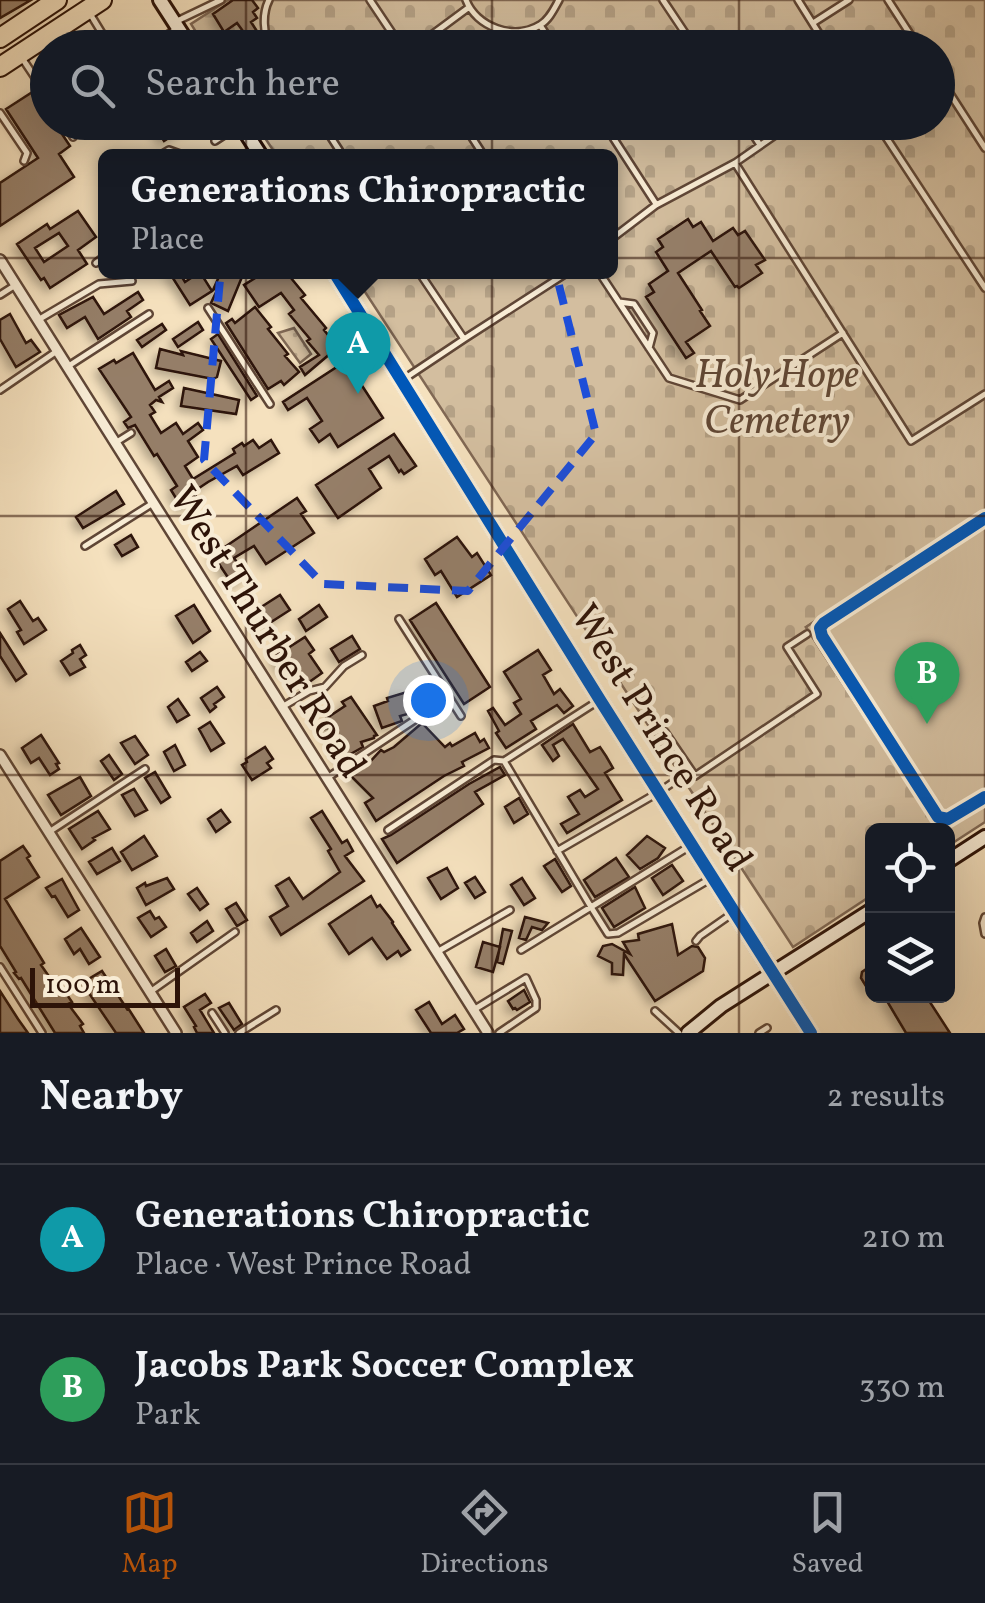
<!DOCTYPE html>
<html lang="en">
<head>
<meta charset="utf-8">
<style>
	body { margin:0; font-family:Vollkorn,serif; background:#20242c; color:#f1f3f6 }
	.controls { position:absolute; right:30px; bottom:30px; display:grid; overflow:hidden; border-radius:15px; box-shadow:0 10px 40px #0002 }
	.controls button { width:90px; height:90px; display:grid; place-items:center; padding:0; border:0; border-bottom:2px solid #363941; background:#171b24; color:#f1f3f6; font:50px sans-serif }
	.scale { position:absolute; left:30px; bottom:25px; width:150px; box-sizing:border-box; padding-left:10px; border:5px solid #2d1308; border-top:0; font-size:28px; line-height:35px; white-space:nowrap; color:#2d1308; -webkit-text-stroke:8px #f8ecd5; paint-order:stroke }
	.you { position:absolute; left:428px; top:700px; width:35px; height:35px; margin:-25px; border:8px solid #fff; border-radius:50%; background:#1a73e8; box-shadow:0 0 0 15px #1a73e833 }
	.badge { display:grid; place-items:center; width:65px; height:65px; border-radius:50%; background:#b45309; color:#fff; font-size:32px; font-weight:700 }
	.pin { position:absolute; translate:-50% -82px; filter:drop-shadow(0 2px 5px #0008) }
	.pin::after { content:''; position:absolute; top:52px; width:35px; height:30px; background:inherit; clip-path:polygon(0 0,100% 0,50% 100%) }
	.popup { position:absolute; left:98px; top:149px; width:520px; height:130px; box-sizing:border-box; display:grid; place-content:center; border-radius:15px; background:#171b24; filter:drop-shadow(0 2px 8px #0005); font-size:32px; white-space:nowrap; color:#9ea1a6 }
	.popup b { font-size:38px; color:#f1f3f6 }
	.popup::after { content:''; position:absolute; left:50%; top:100%; margin-left:-20px; border:20px solid transparent; border-top-color:#171b24 }
	.list { margin:0; padding:0; list-style:none }
	h2 { display:flex; justify-content:space-between; align-items:center; height:130px; margin:0; padding:0 40px; font-size:42px }
	h2 small { font-size:32px; font-weight:400; color:#9ea1a6 }
	.list li { display:grid; grid-template-columns:65px 1fr auto; gap:30px; align-items:center; box-sizing:border-box; height:150px; padding:0 40px; border-top:2px solid #363941 }
	.list b { display:block; font-size:38px; white-space:nowrap }
	.list p { margin:0; font-size:32px; white-space:nowrap; color:#9ea1a6 }
	.list em { font-size:32px; font-style:normal; color:#9ea1a6 }
	.icon { flex:none; width:55px; height:55px; fill:none; stroke:currentColor; stroke-width:2; stroke-linecap:round; stroke-linejoin:round }
	.map { position:relative; flex:none; width:985px; height:1033px; overflow:hidden }
	.search { position:absolute; background:#171b24; box-shadow:0 10px 40px #0002; left:30px; right:30px; top:30px; height:110px; display:flex; align-items:center; gap:25px; box-sizing:border-box; padding:0 35px; border-radius:55px; color:#9ea1a6; font-size:38px }
	.sheet { height:430px; background:#171b24 }
	nav { display:flex; justify-content:space-around; align-items:center; box-sizing:border-box; height:140px; border-top:2px solid #363941; background:#171b24; font-size:28px; color:#9ea1a6 }
	nav a { display:grid; justify-items:center; gap:5px }
	nav .on { color:#b45309 }
	.map>svg:first-child { display:block }
	.grass { fill:url(#grass-dots); stroke:#806854; stroke-width:2.5 }
	.cemetery { fill:url(#cemetery-stones); stroke:#806854; stroke-width:2.5 }
	.green { fill:#d3be9f; stroke:#806854; stroke-width:2.5 }
	.building { fill:#957e67; stroke:#2d1308; stroke-width:2.5; fill-rule:evenodd; filter:url(#shadow) }
	.lines { fill:none; stroke-linecap:round; stroke-linejoin:round }
	.lane-casing { stroke:#5f4636; stroke-width:10 }
	.street-casing { stroke:#5f4636; stroke-width:14 }
	.secondary-casing { stroke:#2d1308; stroke-width:18 }
	.highway-casing { stroke:#2d1308; stroke-width:22 }
	.lane { stroke:#f8ecd5; stroke-width:5 }
	.street { stroke:#f8ecd5; stroke-width:9 }
	.secondary { stroke:#f8ecd5; stroke-width:12 }
	.highway { stroke:#f5e1be; stroke-width:18 }
	.cycleway-casing { stroke:#f8ecd5; stroke-width:19 }
	.cycleway { stroke:#0057b8; stroke-width:12 }
	.marked { fill:none; stroke:#1d4ed8; stroke-width:8; stroke-dasharray:20 12; stroke-linejoin:round }
	.grid { fill:none; stroke:#2d1308; stroke-width:2.5; stroke-opacity:0.55 }
	.labels { text-anchor:middle; stroke-width:8; stroke-linejoin:round; paint-order:stroke }
	.park-label { font-size:40px; font-style:italic; fill:#5f4635; stroke:#f8ecd5 }
	.street-label { font-size:40px; fill:#2d1308; stroke:#f8ecd5 }
</style>
</head>
<body>
<div class="map">
<svg width="985" height="1033" viewBox="0 0 985 1033">
	<defs>
		<pattern id="grass-dots" width="8" height="8" patternUnits="userSpaceOnUse" patternTransform="scale(2.5)"><rect width="8" height="8" fill="#d3be9f"/><path d="M2 2h.1M6 6h.1" fill="none" stroke="#b5a287" stroke-width="1.8" stroke-linecap="round"/></pattern>
		<pattern id="cemetery-stones" width="16" height="16" patternUnits="userSpaceOnUse" patternTransform="scale(2.5)"><rect width="16" height="16" fill="#d3be9f"/><path d="M2 7V4a2 2 0 0 1 4 0v3zM10 15v-3a2 2 0 0 1 4 0v3z" fill="#b5a287"/></pattern>
		<filter id="shadow"><feDropShadow dx="-4.5" dy="4.5" stdDeviation="5" flood-color="#0004"/></filter>
	</defs>
	<rect width="100%" height="100%" fill="#f5e1be"/>
	<filter id="stains"><feTurbulence type="fractalNoise" baseFrequency=".002" numOctaves="4"/><feColorMatrix values="0 0 0 0 .2 0 0 0 0 .09 0 0 0 0 .02 0 0 0 .5 -.17"/></filter>
	<radialGradient id="worn" r=".72"><stop offset=".6" stop-color="#630" stop-opacity="0"/><stop offset="1" stop-color="#630" stop-opacity=".3"/></radialGradient>
	<path class="grass" d="M294 328 311 354 300 363 278 333Z"/>
	<path class="cemetery" d="M228 0H985V510L806 627 938 830 872 831V895L793 947 352 272H610V156H277L255 123 938 122V48H206L191 24Z"/>
	<path class="green" d="M985 510V822L948 846V831L938 830 806 627Z"/>
	<path class="building" d="M0 0H31L0 18Z
		M233 0H252L258 8 253 12 257 18 251 22 260 36 251 42 237 23 224 32 213 14Z
		M34 91 48 112V122H54L70 146 59 154 74 177 0 226V183L38 158 6 109Z
		M152 122H193L164 141Z
		M78 211 96 237 78 250 87 264 50 288 44 278 41 280 17 244 47 224 50 229ZM59 233 68 246 44 262 35 248Z
		M688 219 693 227 701 222 713 241 733 228 738 235 745 231 765 260 756 265 762 273 739 288 737 286 735 287 711 251 678 273 702 310 700 311 710 326 686 342 694 353 686 358 646 297 654 292 649 284 668 271 656 252 663 247 658 239Z
		M169 272H179L185 282 200 272 212 291 190 305Z
		M221 272H244L228 311 211 303 219 286 213 290Z
		M265 272H286L305 295 301 298 326 328 324 330 338 347 305 375 300 367 319 355 307 341 310 339 289 314 294 310 281 293 259 307 244 285Z
		M138 292 143 300 127 311 131 317 98 339 85 317 67 328 59 315 93 297 104 314Z
		M255 307 271 327 268 329 288 354 285 356 299 372 284 385 281 381 268 389 226 323 232 319 235 323Z
		M10 314 26 343 31 340 40 352 16 367 0 339V320Z
		M198 322 203 330 178 347 173 339Z
		M162 324 166 330 142 347 137 340Z
		M218 334 257 396 251 400 211 339Z
		M160 349 183 355 181 351 221 361 217 377 213 379 156 368Z
		M133 353 155 390 169 381 173 388 159 397 162 402 156 400 150 405 155 412 150 415 161 433 176 423 183 434 198 423 203 430 188 441 198 457 185 466 193 479 235 453 233 449 242 443 244 446 253 440 259 448 271 440 279 453 243 475 237 466 208 482 193 492 197 498 182 508 171 490 177 486 157 454 154 456 135 425 128 428 124 422 131 417 99 369 114 360 116 363Z
		M346 361 383 418 338 447 330 434 319 442 310 429 322 421 307 398 288 410 283 402Z
		M184 388 239 400 236 414 181 406Z
		M394 434 416 466 404 474 401 470 399 472 389 456 369 469 381 488 338 518 316 485Z
		M116 491 124 504 83 528 76 517Z
		M297 498 306 511 301 514 314 533 266 564 254 546 234 558 246 576 233 585 213 555Z
		M131 535 138 547 122 556 115 545Z
		M457 537 472 557 477 553 491 575 457 597 441 571 435 575 425 559Z
		M280 595 290 610 268 624 258 609Z
		M20 601 33 621 38 618 46 630 24 644 17 632 21 630 8 609Z
		M436 603 490 687 464 704 410 620Z
		M194 605 210 631 193 643 176 616Z
		M319 605 327 617 306 631 299 619Z
		M0 633 26 674 16 681 0 656Z
		M352 636 360 649 339 662 331 649Z
		M305 637 314 650 309 654 322 673 305 685 291 665 283 671 274 657Z
		M80 645 86 655 80 659 85 667 70 675 61 661 73 653 72 650Z
		M538 650 551 670 543 675 554 694 560 689 573 706 564 713 557 705 531 721 536 729 506 748 496 733 499 731 488 711 493 708 505 725 521 714 514 703 521 699 504 672Z
		M200 652 207 661 192 671 186 662Z
		M217 687 224 697 214 704 216 707 210 712 201 698Z
		M407 692 415 712 400 716 402 721 382 728 374 706 388 701 387 698Z
		M351 697 377 735 374 736V738L361 742 363 747 340 760 328 727 325 729 321 722 345 706 342 702Z
		M178 699 189 715 177 722 168 707Z
		M210 722 224 743 211 751 199 729Z
		M422 723 445 747 450 743 452 746 475 733 480 742 484 739 489 748 462 762 464 766 444 776 376 821 365 803 373 798 348 773 366 759 368 764 381 750 384 752 394 747Z
		M573 724 590 752 600 747 606 756 613 768 605 773 622 800 567 833 561 824 579 814 568 797 580 790 585 797 598 789 563 739 553 745 559 756 553 761 542 745Z
		M41 735 59 763 56 764 59 769 50 775 39 758 31 763 22 748Z
		M135 736 148 755 135 764 121 743Z
		M175 745 185 765 174 771 164 752Z
		M265 747 273 759 267 763 271 768 252 780 242 765 247 762 246 759Z
		M109 755 122 774 114 780 101 761Z
		M500 767 505 775 475 792 483 804 397 863 382 839 391 835 469 784Z
		M155 772 170 797 161 803 145 778Z
		M80 777 91 796 61 815 48 795Z
		M134 789 147 810 135 816 122 795Z
		M519 798 528 814 514 823 505 807Z
		M221 810 230 822 216 832 208 819Z
		M98 811 110 829 93 838 95 840 82 849 69 829Z
		M322 811 342 843 347 840 353 851 345 856 364 881 281 935 270 917 288 906 276 886 289 878 303 899 340 872 328 851 331 849 311 818Z
		M144 836 157 856 132 870 121 852Z
		M647 836 665 848 658 858 640 869 627 855Z
		M23 846 30 856 27 858 39 877 5 899 44 963 41 965 55 985 59 983 72 1002 68 1004 83 1024 80 1026 84 1033H55L21 978 19 979 14 973 16 972 0 946V861Z
		M112 848 120 861 97 874 89 862Z
		M616 858 629 877 595 897 584 880Z
		M555 859 571 886 562 892 544 866Z
		M672 865 683 881 663 895 652 878Z
		M447 868 458 888 441 899 428 878Z
		M475 877 485 892 475 898 465 883Z
		M167 878 174 889 146 905 137 888 145 883 146 886Z
		M522 878 535 898 524 905 511 885Z
		M62 879 79 910 68 917 55 896 52 897 46 888Z
		M635 887 645 908 614 927 602 908Z
		M197 888 208 904 200 910 188 894Z
		M371 896 377 907 380 905 393 922 392 923 410 950 401 956 398 951 387 959 372 938 349 954 329 924Z
		M236 903 247 920 237 926 226 909Z
		M150 911 155 919 159 917 166 927 151 937 138 918Z
		M525 917 548 923 542 930 532 927 526 940 519 938Z
		M207 921 213 931 197 942 191 933Z
		M672 924 678 955 692 946 698 947 705 958 703 971 655 1001 624 954 623 975 612 974V963L598 956 603 946 612 944 630 954 623 942 639 940 638 934Z
		M81 928 100 957 89 964 80 949 74 954 65 939Z
		M503 929 512 931 503 964 497 962Z
		M483 942 500 947 493 972 476 967Z
		M166 949 176 966 165 972 155 956Z
		M872 965V996L861 978 862 972Z
		M102 971 127 1009 128 1008 144 1033H116L82 983Z
		M524 990 530 1002 517 1010 515 1008 513 1009 508 1001Z
		M0 991 18 1019 28 1033H0Z
		M205 994 211 1003 200 1010 214 1033H197L194 1027 196 1026 184 1007Z
		M884 996H926L950 1033H906Z
		M429 1002 442 1024 455 1015 464 1029 457 1033H431L416 1010Z
		M229 1003 242 1024 234 1030 219 1008Z"/>
	<g class="lines">
		<g class="lane-casing">
			<path id="lane" d="M269 0C262 14 263 34 271 48
				M370 0 402 48
				M466 0C476 27 514 41 540 25 549 20 554 9 559 0
				M663 0 695 48
				M798 0 828 48
				M888 0 919 48
				M89 12 111 48
				M175 22 221 0
				M813 23 849 0
				M540 25 555 48
				M147 48 178 28
				M414 48 468 8
				M22 58 48 97
				M938 75 985 148
				M0 113 27 153 24 161
				M64 122 73 137
				M99 122 115 130 122 129
				M321 122 343 156
				M462 122 484 156
				M603 122 656 204
				M745 122 760 145
				M876 122 985 288
				M215 141 238 126
				M159 156 169 150 180 154
				M735 163 911 441 985 394
				M610 240 656 205 735 163 794 122
				M96 263 105 256
				M419 272 464 339 568 272
				M599 272 669 378 740 400 843 333
				M0 295 14 286
				M619 302 634 304 653 333 649 348
				M208 308 270 404
				M38 320 99 284 132 281
				M67 367 149 314
				M404 379 464 339
				M0 390 57 351
				M115 443 131 433
				M85 546 153 503
				M399 619 461 716
				M282 707 309 691 325 687 344 666 362 655
				M665 732 695 776 817 694 787 647 807 634
				M504 761 598 701
				M327 778 431 709
				M388 830 494 760 504 761 591 907 690 846
				M49 832 145 769
				M557 851 659 792 691 770
				M985 917 983 923 985 934
				M696 941 700 936 733 913
				M521 950 591 907 608 934 618 933 710 879
				M437 952 510 910
				M0 967 42 1033
				M150 992 235 932
				M475 1009 526 978 536 1000V1008L499 1033
				M655 1011 679 1033
				M212 1013 225 1033
				M239 1033 276 1010
				M759 1033 767 1028"/>
		</g>
		<g class="street-casing">
			<path id="street" d="M0 260 488 1033
				M0 755 176 1033"/>
		</g>
		<g class="secondary-casing">
			<path id="secondary" d="M160 0 191 48
				M239 122 261 156
				M334 272 600 700 811 1033
				M948 861 985 837
				M688 1033 721 1006 872 910"/>
		</g>
		<g class="highway-casing">
			<path id="highway" d="M0 38 57 0
				M0 67 102 0"/>
		</g>
		<use href="#lane" class="lane"/>
		<use href="#street" class="street"/>
		<use href="#secondary" class="secondary"/>
		<use href="#highway" class="highway"/>
		<g class="cycleway-casing">
			<path id="cycleway" d="M334 272 600 700 811 1033
				M985 518 824 623 820 628 822 636 938 817 948 819 985 797"/>
		</g>
		<use href="#cycleway" class="cycleway"/>
	</g>
	<path class="marked" d="M228 189H370L543 221 596 434 468 591 323 584 204 460Z"/>
	<path class="grid" d="M246 0V48M492 0V48M739 0V48M246 122V1033M492 122V1033M739 122V1033M0 258H985M0 516H985M0 775H985"/>
	<g class="labels">
		<g class="park-label">
			<text x="777" y="387">Holy Hope<tspan x="777" dy="46">Cemetery</tspan></text>
		</g>
		<g class="street-label">
			<text transform="translate(269 631) rotate(58)" y="14">West Thurber Road</text>
			<text transform="translate(663 737) rotate(58)" y="14">West Prince Road</text>
		</g>
	</g>
	<rect width="100%" height="100%" filter="url(#stains)"/>
	<rect width="100%" height="100%" fill="url(#worn)"/>
</svg>
<div class="controls">
<button><svg class="icon" aria-label="locate" viewBox="0 0 24 24"><circle cx="12" cy="12" r="6"/><path d="M12 2v4M12 18v4M2 12h4M18 12h4"/></svg></button>
<button><svg class="icon" aria-label="layers" viewBox="0 0 24 24"><path d="M12 4l9 5-9 5-9-5zM3 14l9 5 9-5"/></svg></button>
</div>
<div class="scale">100 m</div>
<div class="you"></div>
<div class="pin badge" style="left:358px;top:394px;background:#0f9aa8">A</div>
<div class="popup"><b>Generations Chiropractic</b>Place</div>
<div class="pin badge" style="left:927px;top:724px;background:#2e9e5b">B</div>
<div class="search"><svg class="icon" aria-label="search" viewBox="0 0 24 24"><circle cx="10" cy="10" r="6"/><path d="M15 15l6 6"/></svg>Search here</div>
</div>
<section class="sheet">
<h2>Nearby<small>2 results</small></h2>
<ul class="list">
<li><span class="badge" style="background:#0f9aa8">A</span><div><b>Generations Chiropractic</b><p>Place · West Prince Road</p></div><em>210 m</em></li>
<li><span class="badge" style="background:#2e9e5b">B</span><div><b>Jacobs Park Soccer Complex</b><p>Park</p></div><em>330 m</em></li>
</ul>
</section>
<nav>
<a class="on"><svg class="icon" aria-label="map" viewBox="0 0 24 24"><path d="M3 6l6-2 6 2 6-2v14l-6 2-6-2-6 2zM9 4v14M15 6v14"/></svg>Map</a>
<a><svg class="icon" aria-label="directions" viewBox="0 0 24 24"><path d="M12 3l9 9-9 9-9-9zM9 14v-3h6M13 9l2 2-2 2"/></svg>Directions</a>
<a><svg class="icon" aria-label="saved" viewBox="0 0 24 24"><path d="M7 4h10v16l-5-4-5 4z"/></svg>Saved</a>
</nav>
</body>
</html>
